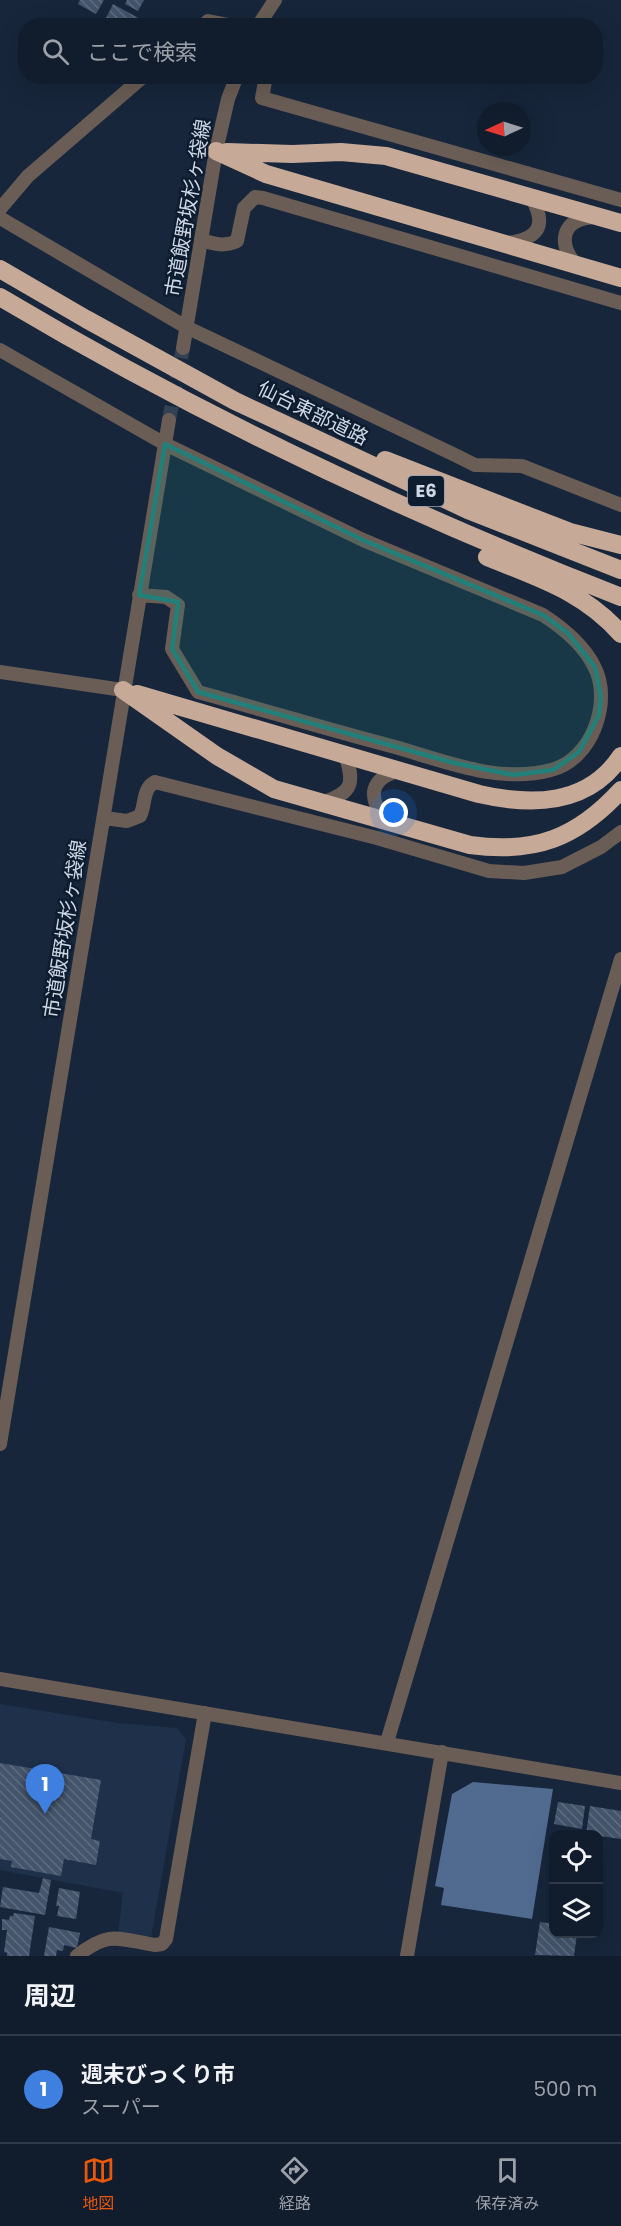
<!DOCTYPE html>
<html lang="ja">
<head>
<meta charset="utf-8">
<style>
	body { margin:0; font-family:Poppins,"Noto Sans JP",sans-serif; background:#1e2938; color:#f1f3f6 }
	.controls { position:absolute; right:18px; bottom:18px; display:grid; overflow:hidden; border-radius:12px; box-shadow:0 6px 24px #0002 }
	.controls button { width:54px; height:54px; display:grid; place-items:center; padding:0; border:0; border-bottom:2px solid #303a48; background:#111c2c; color:#f1f3f6; font:30px sans-serif }
	.compass { position:absolute; left:477px; top:102px; width:54px; height:54px; border-radius:50%; background:#111c2c; box-shadow:0 6px 24px #0002; rotate:266deg }
	.you { position:absolute; left:394px; top:813px; width:21px; height:21px; margin:-15px; border:4px solid #fff; border-radius:50%; background:#1a73e8; box-shadow:0 0 0 9px #1a73e833 }
	.badge { display:grid; place-items:center; width:39px; height:39px; border-radius:50%; background:#ea580c; color:#fff; font-size:20px; font-weight:700 }
	.pin { position:absolute; translate:-50% -50px; filter:drop-shadow(0 2px 3px #0008) }
	.pin::after { content:''; position:absolute; top:32px; width:21px; height:18px; background:inherit; clip-path:polygon(0 0,100% 0,50% 100%) }
	.list { margin:0; padding:0; list-style:none }
	h2 { display:flex; justify-content:space-between; align-items:center; height:78px; margin:0; padding:0 24px; font-size:26px }
	h2 small { font-size:20px; font-weight:400; color:#9ca1a9 }
	.list li { display:grid; grid-template-columns:39px 1fr auto; gap:18px; align-items:center; box-sizing:border-box; height:108px; padding:0 24px; border-top:2px solid #303a48 }
	.list b { display:block; font-size:22px; white-space:nowrap }
	.list p { margin:0; font-size:20px; white-space:nowrap; color:#9ca1a9 }
	.list em { font-size:20px; font-style:normal; color:#9ca1a9 }
	.icon { flex:none; width:33px; height:33px; fill:none; stroke:currentColor; stroke-width:2; stroke-linecap:round; stroke-linejoin:round }
	.map { position:relative; flex:none; width:621px; height:1956px; overflow:hidden }
	.search { position:absolute; background:#111c2c; box-shadow:0 6px 24px #0002; left:18px; right:18px; top:18px; height:66px; display:flex; align-items:center; gap:15px; box-sizing:border-box; padding:0 21px; border-radius:24px; color:#9ca1a9; font-size:22px }
	.sheet { height:186px; background:#111c2c }
	nav { display:flex; justify-content:space-around; align-items:center; box-sizing:border-box; height:84px; border-top:2px solid #303a48; background:#111c2c; font-size:16px; color:#9ca1a9 }
	nav a { display:grid; justify-items:center; gap:3px }
	nav .on { color:#ea580c }
	.map>svg:first-child { display:block }
	.built { fill:#1e304a }
	.water { fill:#516b90 }
	.building { fill:url(#building-back-hatch) }
	.lines { fill:none; stroke-linecap:round; stroke-linejoin:round }
	.minor-tunnel { stroke:#324154; stroke-width:14; stroke-dasharray:14 7; stroke-linecap:butt }
	.minor { stroke:#695d55; stroke-width:14 }
	.highway { stroke:#c7a997; stroke-width:18 }
	.marked { fill:#22807a; fill-opacity:0.2; stroke:#22807a; stroke-width:4.5; stroke-linejoin:round }
	.labels { text-anchor:middle; stroke-width:5; stroke-linejoin:round; paint-order:stroke }
	.shield { fill:#0e1c30; stroke:#949faf; stroke-width:1.5 }
	.shield-label { font-size:18px; font-weight:bold; fill:#cdd7e5 }
	.street-label { font-size:20px; fill:#cdd7e5; stroke:#0e1c30 }
</style>
</head>
<body>
<div class="map">
<svg width="621" height="1956" viewBox="0 0 621 1956">
	<defs>
		<pattern id="building-back-hatch" width="6" height="6" patternUnits="userSpaceOnUse" patternTransform="scale(1.5)"><rect width="6" height="6" fill="#43546b"/><path d="M-1 5l2 2M0 0l6 6M5-1l2 2" fill="none" stroke="#5d6c80"/></pattern>
	</defs>
	<rect width="100%" height="100%" fill="#17263b"/>
	<path class="built" d="M0 1704 118 1723 177 1728 186 1739 151 1938 118 1934 123 1893 0 1870Z"/>
	<path class="water" d="M473 1782 553 1789 532 1919 441 1905 444 1888 435 1886 452 1794Z"/>
	<path class="building" d="M80 0H104L96 14 78 4Z
		M127 0H144L138 11 125 4Z
		M113 4 153 26H102Z
		M0 1763 101 1780 91 1839 100 1841 96 1865 64 1859 61 1876 11 1867 12 1861 0 1859Z
		M558 1802 585 1806 582 1829 554 1824Z
		M590 1806 621 1811V1839L586 1834Z
		M43 1878 51 1880 45 1915 0 1907 3 1887 39 1893Z
		M59 1888 80 1892 76 1919 57 1916 59 1906H56Z
		M14 1913 35 1916 29 1956H7V1953L4 1952 7 1930H2V1919L9 1920 10 1916H13Z
		M540 1922 554 1924V1934H577L574 1956 535 1955Z
		M49 1927 80 1933 77 1948 64 1945 63 1951 57 1950 56 1956H44Z"/>
	<g class="lines">
		<path class="minor-tunnel" d="M169 420 183 348"/>
		<path class="minor" d="M203 26 208 21 234 26
			M258 26 275 0
			M266 76 262 98 621 200
			M0 209 28 176 144 76
			M0 218 186 327 455 455 475 465 522 466 621 505
			M201 240C214 244 225 247 237 241L244 208 255 197 263 198 621 303
			M507 243C538 239 548 226 531 197
			M576 265C557 242 562 219 594 217
			M183 348 216 151 228 99 237 76
			M0 350 165 444 363 540 543 615C563 628 583 644 594 666 613 701 592 760 551 770 499 784 444 761 395 747 329 730 264 710 198 692L172 649 178 605 166 597 139 595
			M0 672 123 690
			M324 802C354 792 354 782 345 754
			M104 818 127 821 140 816C146 804 142 789 155 782L377 838 489 871 524 873 562 867 601 847 621 832
			M385 820C367 796 370 778 401 770
			M0 1444 169 420
			M0 1679 621 1783
			M387 1742 621 959
			M77 1956C109 1930 118 1939 155 1945L162 1944 166 1939 205 1713
			M407 1956 442 1752"/>
		<path class="highway" d="M216 151 266 174 621 278
			M227 152 292 154 341 152 386 156 621 223
			M0 269 86 319 235 401 468 510 621 570
			M0 297C198 415 406 513 621 597
			M385 460 570 532 621 545
			M487 557C538 578 583 591 621 634
			M123 690 217 756 274 789 470 845C535 854 577 838 621 790
			M137 694 479 794C531 806 588 806 621 756"/>
	</g>
	<path class="marked" d="M165 444 363 540 543 615 568 633 595 667 601 697 599 715 579 752 553 770 513 775 454 763 198 692 172 649 178 602 139 595Z"/>
	<g class="labels">
		<rect class="shield" x="408" y="476" width="36" height="30" rx="4.5"/>
		<g class="shield-label">
			<text x="426" y="497">E6</text>
		</g>
		<g class="street-label">
			<text transform="translate(188 208) rotate(-80)" y="7">市道飯野坂杉ヶ袋線</text>
			<text transform="translate(313 413) rotate(26)" y="7">仙台東部道路</text>
			<text transform="translate(65 929) rotate(-81)" y="7">市道飯野坂杉ヶ袋線</text>
		</g>
	</g>
</svg>
<div class="controls">
<button><svg class="icon" aria-label="locate" viewBox="0 0 24 24"><circle cx="12" cy="12" r="6"/><path d="M12 2v4M12 18v4M2 12h4M18 12h4"/></svg></button>
<button><svg class="icon" aria-label="layers" viewBox="0 0 24 24"><path d="M12 4l9 5-9 5-9-5zM3 14l9 5 9-5"/></svg></button>
</div>
<svg class="compass" viewBox="-18 -18 36 36"><path d="M0-13l5 13h-10z" fill="#e53935"/><path d="M0 13l5-13h-10z" fill="#9ca1a9"/></svg>
<div class="you"></div>
<div class="pin badge" style="left:45px;top:1814px;background:#3f7fe0">1</div>
<div class="search"><svg class="icon" aria-label="search" viewBox="0 0 24 24"><circle cx="10" cy="10" r="6"/><path d="M15 15l6 6"/></svg>ここで検索</div>
</div>
<section class="sheet">
<h2>周辺<small></small></h2>
<ul class="list">
<li><span class="badge" style="background:#3f7fe0">1</span><div><b>週末びっくり市</b><p>スーパー</p></div><em>500 m</em></li>
</ul>
</section>
<nav>
<a class="on"><svg class="icon" aria-label="map" viewBox="0 0 24 24"><path d="M3 6l6-2 6 2 6-2v14l-6 2-6-2-6 2zM9 4v14M15 6v14"/></svg>地図</a>
<a><svg class="icon" aria-label="directions" viewBox="0 0 24 24"><path d="M12 3l9 9-9 9-9-9zM9 14v-3h6M13 9l2 2-2 2"/></svg>経路</a>
<a><svg class="icon" aria-label="saved" viewBox="0 0 24 24"><path d="M7 4h10v16l-5-4-5 4z"/></svg>保存済み</a>
</nav>
</body>
</html>
